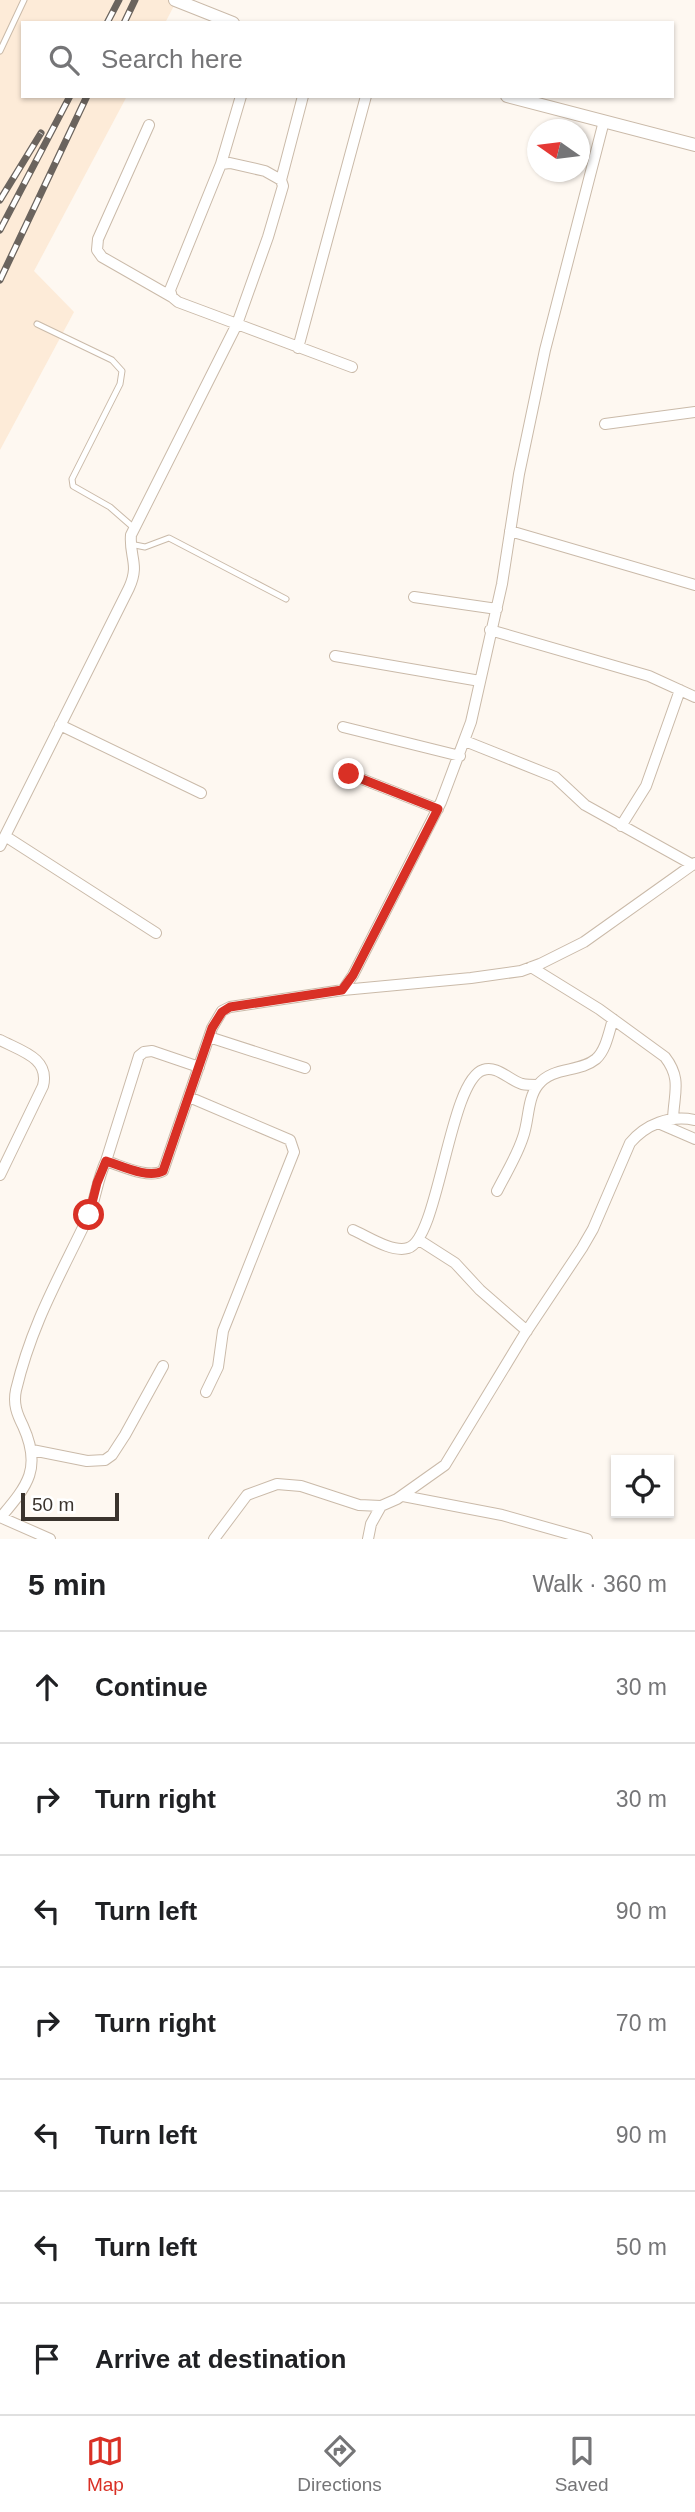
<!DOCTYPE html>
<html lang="en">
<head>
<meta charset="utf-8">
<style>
	body { margin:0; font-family:Helvetica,sans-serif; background:#f2f2f2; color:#202124 }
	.controls { position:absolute; right:21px; bottom:21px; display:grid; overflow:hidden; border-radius:0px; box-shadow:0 2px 5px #0004 }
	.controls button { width:63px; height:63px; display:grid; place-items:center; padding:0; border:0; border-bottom:2px solid #e0e0e0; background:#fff; color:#202124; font:35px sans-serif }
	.compass { position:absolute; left:527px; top:119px; width:63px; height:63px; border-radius:50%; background:#fff; box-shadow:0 2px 5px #0004; rotate:284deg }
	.scale { position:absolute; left:21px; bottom:18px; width:98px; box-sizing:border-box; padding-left:7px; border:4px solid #3b342e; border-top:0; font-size:19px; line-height:24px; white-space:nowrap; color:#3b342e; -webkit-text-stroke:5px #fff; paint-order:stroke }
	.stop { position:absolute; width:21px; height:21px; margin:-16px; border:5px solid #d93025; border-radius:50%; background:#fff }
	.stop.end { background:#d93025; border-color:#fff; box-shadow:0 2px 7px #0008 }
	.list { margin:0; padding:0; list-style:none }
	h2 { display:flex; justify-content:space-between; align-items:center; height:91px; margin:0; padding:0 28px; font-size:30px }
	h2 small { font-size:23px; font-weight:400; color:#757577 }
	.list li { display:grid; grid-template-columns:46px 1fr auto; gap:21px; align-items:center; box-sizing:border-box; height:112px; padding:0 28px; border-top:2px solid #e0e0e0 }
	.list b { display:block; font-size:26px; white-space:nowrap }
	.list em { font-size:23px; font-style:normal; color:#757577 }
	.icon { flex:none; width:38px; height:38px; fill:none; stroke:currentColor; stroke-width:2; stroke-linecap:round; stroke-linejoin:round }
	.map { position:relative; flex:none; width:695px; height:1539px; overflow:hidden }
	.search { position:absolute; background:#fff; box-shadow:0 2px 5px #0004; left:21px; right:21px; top:21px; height:77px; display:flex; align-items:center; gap:18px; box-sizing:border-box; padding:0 24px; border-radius:0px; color:#757577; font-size:26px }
	.sheet { height:875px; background:#fff }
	nav { display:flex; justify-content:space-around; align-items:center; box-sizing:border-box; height:98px; border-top:2px solid #e0e0e0; background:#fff; font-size:19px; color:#757577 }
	nav a { display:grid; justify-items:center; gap:4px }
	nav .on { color:#d93025 }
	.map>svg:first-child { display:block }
	.built { fill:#fdebd8 }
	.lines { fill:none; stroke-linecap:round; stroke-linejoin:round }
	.service-casing { stroke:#cabaa9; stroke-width:7 }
	.minor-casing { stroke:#cabaa9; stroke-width:12 }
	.tertiary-casing { stroke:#cabaa9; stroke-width:14 }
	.service { stroke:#fff; stroke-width:5 }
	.minor { stroke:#fff; stroke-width:10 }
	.tertiary { stroke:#fff; stroke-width:12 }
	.rail-casing { stroke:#6b645e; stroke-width:7 }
	.rail { stroke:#fff; stroke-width:4.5; stroke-dasharray:13; stroke-linecap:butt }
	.route { stroke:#d93025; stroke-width:9 }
</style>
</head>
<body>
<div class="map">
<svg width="695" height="1539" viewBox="0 0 695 1539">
	<rect width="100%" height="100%" fill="#fef8f1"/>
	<path class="built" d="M0 0H177L165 23H23V96H127L34 271 74 312 0 450Z"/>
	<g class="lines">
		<g class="service-casing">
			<path id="service" d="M0 51 24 0
				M37 324 112 360 122 371 120 384 72 479 73 486 110 507 134 528
				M130 544 145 547 169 538 286 599"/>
		</g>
		<g class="minor-casing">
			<path id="minor" d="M149 125 98 239 97 250 102 257 172 297
				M230 163 265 171 281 180 283 186 268 237 237 324 178 302 172 297 170 290 221 164Z
				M221 164 241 96
				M281 180 303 96
				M298 348 366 96
				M605 424 695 412
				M510 531 695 585
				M414 597 497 609
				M490 630 649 676 695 697
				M335 656 480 681
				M60 725 201 793
				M343 727 460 756
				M465 741 555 777 585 805 693 865
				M349 774 438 809
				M621 826 646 786 680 690
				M5 836 156 933
				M0 846 129 588C140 564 129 557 131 535L237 324 352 367
				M531 967 599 1009 665 1057C682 1079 674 1093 673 1119
				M343 990 471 978 521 971 540 964 584 942 695 863
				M209 1037 305 1068
				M0 1040C21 1051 50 1058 43 1086L0 1175
				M189 1097 290 1140 294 1152 223 1331 218 1367 206 1392
				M658 1123 695 1139
				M106 1161 139 1056 144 1052 152 1051 199 1067
				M497 1191C506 1173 517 1156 523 1137 529 1121 527 1099 538 1085 553 1066 579 1073 596 1059 606 1050 609 1032 613 1019
				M353 1230C367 1236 392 1253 408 1248 439 1239 449 1081 483 1070 497 1065 509 1080 522 1084 527 1085 533 1085 538 1085
				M419 1240 455 1263 480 1290 527 1331
				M32 1450 87 1461 105 1460 112 1455 125 1435 163 1366
				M403 1496 502 1515 587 1539
				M0 1517 50 1539
				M1 1517C28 1485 42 1468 23 1426 17 1414 13 1404 16 1390 32 1323 59 1278 88 1217 96 1199 97 1179 106 1161 122 1166 148 1179 163 1171L212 1028 222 1011 230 1007 343 990 353 975 441 802 471 722 502 584 519 474 545 350 604 121
				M214 1539 247 1495 277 1484 301 1486 359 1505 381 1506 397 1499 445 1465 524 1335 582 1248 593 1229 630 1143C646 1124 670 1115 695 1120
				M368 1539 371 1524 381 1506"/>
		</g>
		<g class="tertiary-casing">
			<path id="tertiary" d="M175 0 233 23
				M507 96 695 145"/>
		</g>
		<use href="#service" class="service"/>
		<use href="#minor" class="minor"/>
		<use href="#tertiary" class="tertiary"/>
		<g class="rail-casing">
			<path id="rail" d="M107 23 119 0
				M124 23 135 0
				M0 200 41 133
				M0 230 70 96
				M0 280 87 96"/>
		</g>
		<use href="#rail" class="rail"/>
	</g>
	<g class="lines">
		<path class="route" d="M89 1215 97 1183 106 1161C122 1166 148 1179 163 1171L212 1028 222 1012 230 1007 342 990 353 975 438 809 349 774"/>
	</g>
</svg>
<div class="controls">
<button><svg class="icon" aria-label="locate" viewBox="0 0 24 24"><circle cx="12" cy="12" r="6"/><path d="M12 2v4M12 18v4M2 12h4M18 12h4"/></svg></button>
</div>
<svg class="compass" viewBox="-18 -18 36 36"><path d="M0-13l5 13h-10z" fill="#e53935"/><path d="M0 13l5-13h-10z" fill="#757577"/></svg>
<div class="scale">50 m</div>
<div class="stop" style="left:89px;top:1215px"></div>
<div class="stop end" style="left:349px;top:774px"></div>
<div class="search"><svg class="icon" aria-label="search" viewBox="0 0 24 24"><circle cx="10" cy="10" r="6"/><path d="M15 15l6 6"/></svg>Search here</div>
</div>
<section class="sheet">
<h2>5 min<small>Walk · 360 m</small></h2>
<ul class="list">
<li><svg class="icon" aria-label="ahead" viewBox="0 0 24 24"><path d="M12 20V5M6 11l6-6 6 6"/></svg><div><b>Continue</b></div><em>30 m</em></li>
<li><svg class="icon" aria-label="right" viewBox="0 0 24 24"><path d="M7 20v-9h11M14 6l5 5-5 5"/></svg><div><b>Turn right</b></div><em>30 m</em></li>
<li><svg class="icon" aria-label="left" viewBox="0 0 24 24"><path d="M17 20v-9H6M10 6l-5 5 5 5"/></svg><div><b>Turn left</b></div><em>90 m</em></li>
<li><svg class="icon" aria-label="right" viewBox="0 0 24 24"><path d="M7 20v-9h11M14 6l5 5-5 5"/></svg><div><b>Turn right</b></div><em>70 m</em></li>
<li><svg class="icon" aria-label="left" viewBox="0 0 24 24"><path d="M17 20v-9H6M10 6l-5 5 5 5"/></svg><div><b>Turn left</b></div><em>90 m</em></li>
<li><svg class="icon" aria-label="left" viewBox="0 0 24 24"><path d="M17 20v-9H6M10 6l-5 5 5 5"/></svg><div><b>Turn left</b></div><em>50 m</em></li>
<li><svg class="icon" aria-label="arrive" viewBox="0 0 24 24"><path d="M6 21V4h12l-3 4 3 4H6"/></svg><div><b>Arrive at destination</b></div></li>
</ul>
</section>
<nav>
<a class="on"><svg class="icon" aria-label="map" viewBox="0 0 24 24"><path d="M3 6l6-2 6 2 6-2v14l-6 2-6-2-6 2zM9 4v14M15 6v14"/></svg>Map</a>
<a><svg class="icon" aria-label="directions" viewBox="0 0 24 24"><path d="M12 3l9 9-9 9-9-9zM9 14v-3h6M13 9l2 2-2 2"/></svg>Directions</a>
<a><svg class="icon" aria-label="saved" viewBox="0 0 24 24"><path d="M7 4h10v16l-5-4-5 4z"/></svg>Saved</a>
</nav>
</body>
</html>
